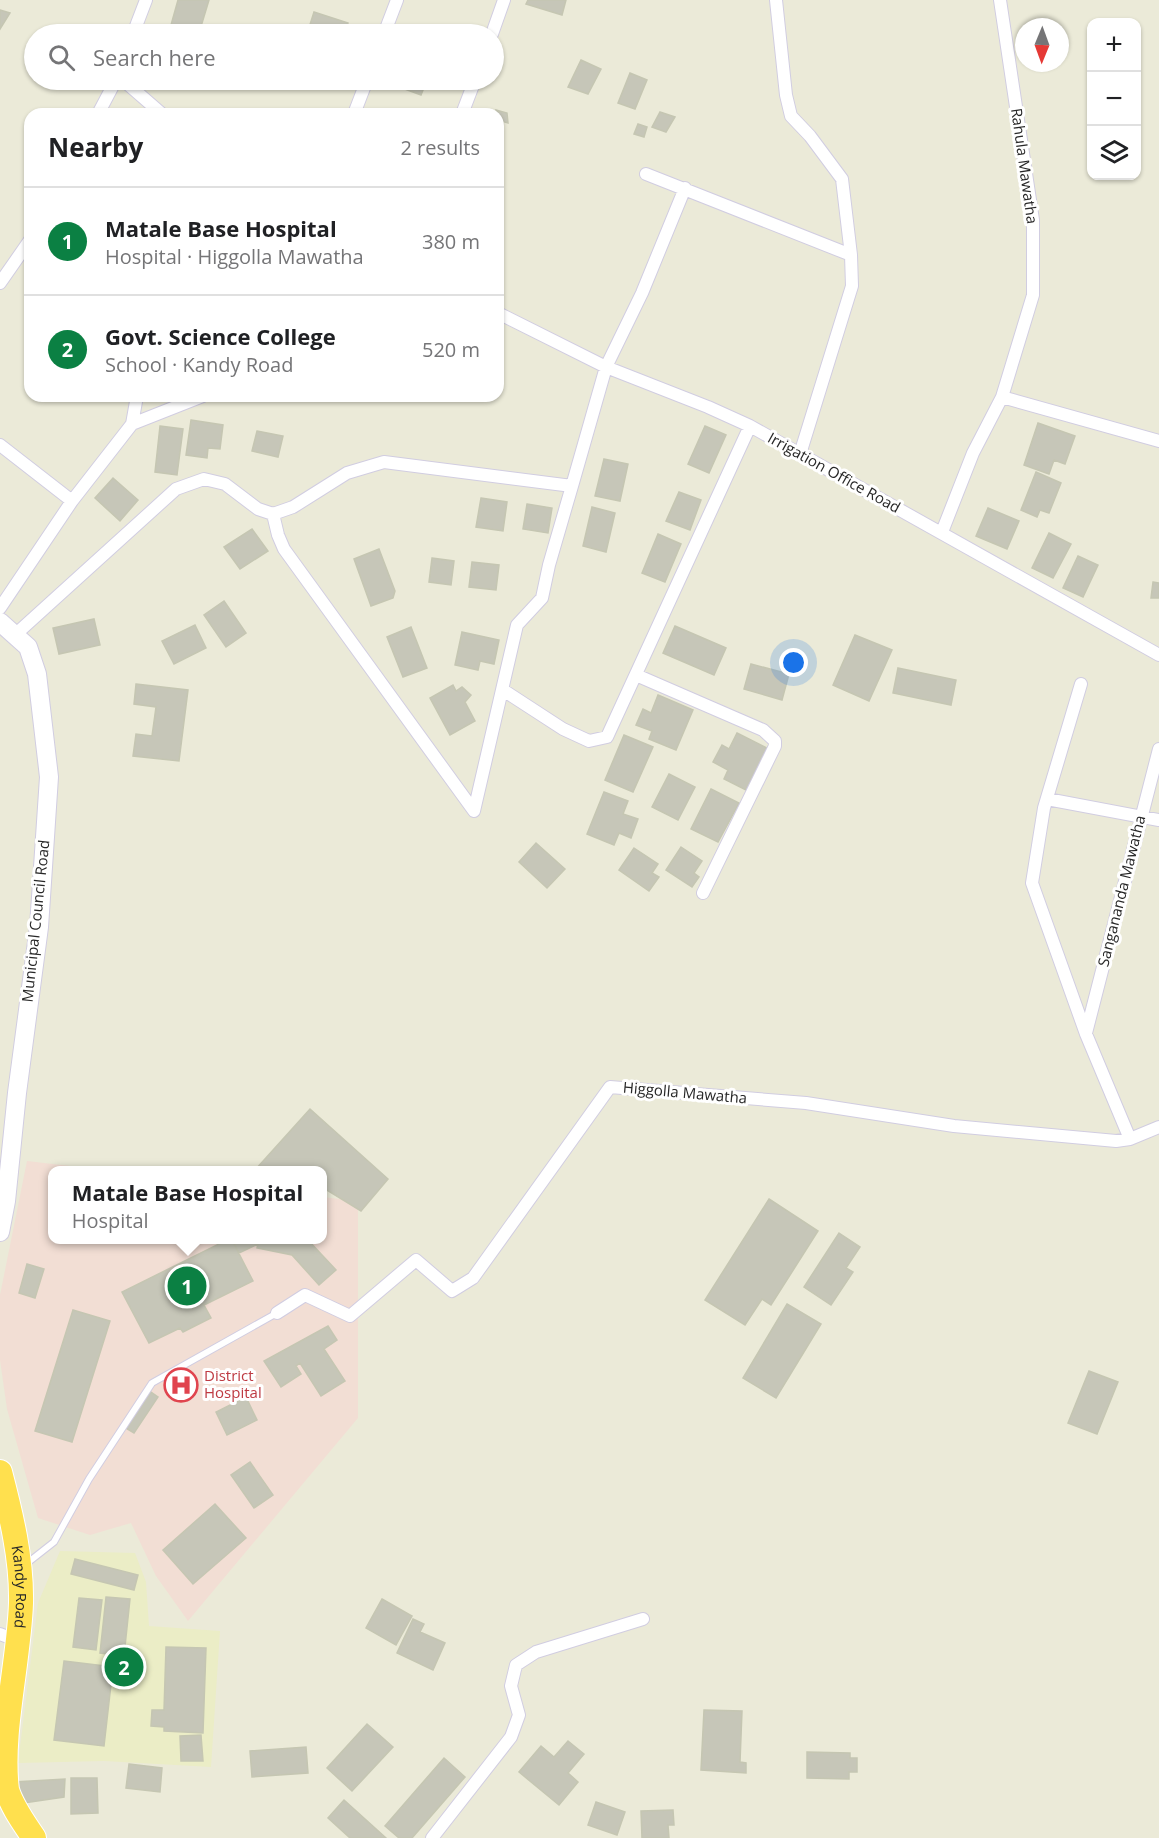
<!DOCTYPE html>
<html lang="en">
<head>
<meta charset="utf-8">
<style>
	body { margin:0; font-family:"Open Sans",sans-serif; background:#f6f6f6; color:#202124 }
	.controls { position:absolute; right:18px; top:18px; display:grid; overflow:hidden; border-radius:12px; box-shadow:0 2px 4px #0004 }
	.controls button { width:54px; height:54px; display:grid; place-items:center; padding:0; border:0; border-bottom:2px solid #e0e0e0; background:#fff; color:#202124; font:30px sans-serif }
	.compass { position:absolute; left:1015px; top:18px; width:54px; height:54px; border-radius:50%; background:#fff; box-shadow:0 2px 4px #0004; rotate:181deg }
	.you { position:absolute; left:794px; top:663px; width:21px; height:21px; margin:-15px; border:4px solid #fff; border-radius:50%; background:#1a73e8; box-shadow:0 0 0 9px #1a73e833 }
	.badge { display:grid; place-items:center; width:39px; height:39px; border-radius:50%; background:#0b8043; color:#fff; font-size:20px; font-weight:700 }
	.pin { position:absolute; translate:-50% -50%; border:3px solid #fff; box-shadow:0 2px 6px #0006 }
	.popup { position:absolute; left:48px; top:1166px; width:279px; height:78px; box-sizing:border-box; display:grid; place-content:center; border-radius:12px; background:#fff; filter:drop-shadow(0 2px 4px #0005); font-size:20px; white-space:nowrap; color:#757577 }
	.popup b { font-size:22px; color:#202124 }
	.popup::after { content:''; position:absolute; left:50%; top:100%; margin-left:-12px; border:12px solid transparent; border-top-color:#fff }
	.list { margin:0; padding:0; list-style:none }
	h2 { display:flex; justify-content:space-between; align-items:center; height:78px; margin:0; padding:0 24px; font-size:26px }
	h2 small { font-size:20px; font-weight:400; color:#757577 }
	.list li { display:grid; grid-template-columns:39px 1fr auto; gap:18px; align-items:center; box-sizing:border-box; height:108px; padding:0 24px; border-top:2px solid #e0e0e0 }
	.list b { display:block; font-size:22px; white-space:nowrap }
	.list p { margin:0; font-size:20px; white-space:nowrap; color:#757577 }
	.list em { font-size:20px; font-style:normal; color:#757577 }
	.icon { flex:none; width:33px; height:33px; fill:none; stroke:currentColor; stroke-width:2; stroke-linecap:round; stroke-linejoin:round }
	.map { position:relative; flex:none; width:1159px; height:1838px; overflow:hidden }
	.search { position:absolute; background:#fff; box-shadow:0 2px 4px #0004; left:24px; top:24px; width:480px; height:66px; display:flex; align-items:center; gap:15px; box-sizing:border-box; padding:0 21px; border-radius:33px; color:#757577; font-size:22px }
	.panel { position:absolute; background:#fff; box-shadow:0 2px 4px #0004; left:24px; top:108px; width:480px; height:294px; border-radius:18px }
	.map>svg:first-child { display:block }
	.education { fill:#ebedc6 }
	.medical { fill:#f2ded4 }
	.building { fill:#c6c6b8; stroke:#c5c6b2; stroke-width:1.5 }
	.lines { fill:none; stroke-linecap:round; stroke-linejoin:round }
	.lane-casing { stroke:#d1cde1; stroke-width:8 }
	.street-casing { stroke:#d1cde1; stroke-width:14 }
	.secondary-casing { stroke:#d1cde1; stroke-width:20 }
	.highway-casing { stroke:#fff; stroke-width:26 }
	.lane { stroke:#fff; stroke-width:6 }
	.street { stroke:#fff; stroke-width:12 }
	.secondary { stroke:#fff; stroke-width:18 }
	.highway { stroke:#ffe04e; stroke-width:24 }
	.labels { text-anchor:middle; stroke-width:6; stroke-linejoin:round; paint-order:stroke }
	.street-label { font-size:15px; fill:#272727; stroke:#fff }
	.health-label { font-size:15px; fill:#be3a42; stroke:#fff; text-anchor:start }
</style>
</head>
<body>
<div class="map">
<svg width="1159" height="1838" viewBox="0 0 1159 1838">
	<rect width="100%" height="100%" fill="#ebead8"/>
	<path class="education" d="M60 1551 135 1553 146 1582 149 1626 220 1631 211 1767 104 1761 18 1763 38 1603Z"/>
	<path class="medical" d="M27 1161 104 1170H52V1240H322V1197L358 1201V1418L188 1621 156 1576 131 1523 90 1535 38 1518 7 1409 0 1360V1295Z"/>
	<path class="building" d="M178 0H209L199 33 171 25Z
		M528 0H566L562 15 526 4Z
		M0 10 10 13 0 29Z
		M314 12 348 23 345 34H307Z
		M581 60 601 69 588 94 568 87Z
		M630 73 647 80 635 109 618 103Z
		M396 80H427L421 95 394 85Z
		M496 110 507 113 508 123 498 120Z
		M660 112 675 117 666 132 652 127Z
		M638 124 647 127 644 137 634 134Z
		M191 420 223 425 220 449 208 448 207 458 186 455Z
		M1038 423 1075 436 1065 464 1054 460 1049 474 1024 465Z
		M160 426 183 429 177 475 155 472Z
		M705 426 726 435 709 473 688 464Z
		M257 431 283 436 278 457 252 451Z
		M604 459 628 464 620 501 595 496Z
		M1036 472 1061 483 1049 513 1040 510 1037 517 1021 510Z
		M113 478 138 500 120 521 95 498Z
		M679 492 701 500 690 530 666 521Z
		M481 498 507 502 503 531 476 527Z
		M527 504 552 508 548 533 523 529Z
		M592 507 615 513 606 552 583 546Z
		M988 508 1019 521 1007 549 976 536Z
		M252 529 268 551 240 569 224 547Z
		M1049 533 1071 544 1053 578 1032 568Z
		M658 534 681 544 665 582 642 573Z
		M379 549 395 591 393 598 371 606 354 559Z
		M1078 556 1098 565 1083 597 1063 588Z
		M432 558 454 561 451 585 429 582Z
		M472 562 499 565 496 590 469 587Z
		M1153 582 1159 583V598H1151Z
		M224 601 246 633 226 647 204 615Z
		M94 619 100 645 59 654 53 628Z
		M195 625 206 648 174 664 162 641Z
		M675 626 726 648 714 675 663 653Z
		M411 627 427 668 403 677 387 637Z
		M462 632 499 640 494 664 480 661 478 670 455 665Z
		M855 635 892 650 869 701 833 685Z
		M751 664 789 674 782 700 744 689Z
		M898 668 956 680 951 705 893 693Z
		M136 684 188 690 179 761 133 756 136 734 152 736 156 707 134 704Z
		M453 685 456 691 462 687 471 695 465 702 475 721 450 735 430 698Z
		M658 695 693 710 676 750 649 739 652 731 636 725 643 709 651 713Z
		M737 733 769 749 748 791 724 779 728 770 713 762 722 745 729 749Z
		M624 735 653 747 633 792 605 780Z
		M669 774 695 787 678 820 652 807Z
		M711 789 739 803 718 842 691 829Z
		M604 792 628 801 623 814 638 819 631 838 619 833 614 845 587 834Z
		M536 843 565 869 547 888 519 862Z
		M681 847 702 861 694 873 699 877 692 887 666 870Z
		M634 848 658 864 652 873 659 877 649 891 619 870Z
		M310 1109 388 1179 361 1211 322 1187V1170H255Z
		M769 1199 818 1231 771 1305 762 1299 745 1325 705 1300Z
		M839 1233 860 1247 846 1268 853 1272 831 1305 804 1287Z
		M227 1240H232L253 1281 204 1305 211 1318 183 1332 180 1328 149 1343 122 1292Z
		M232 1240H263L281 1243 278 1240H308L336 1270 319 1285 292 1255 257 1248 258 1244 239 1253Z
		M27 1264 44 1269 35 1298 19 1293Z
		M787 1304 821 1324 776 1398 743 1378Z
		M73 1310 110 1321 72 1442 35 1431Z
		M328 1326 337 1340 324 1349 345 1381 321 1396 300 1363 296 1366 301 1374 281 1387 264 1361Z
		M1089 1371 1118 1382 1097 1434 1068 1423Z
		M148 1390 158 1397 134 1433 124 1427Z
		M246 1397 257 1420 227 1435 216 1412Z
		M250 1462 273 1495 254 1508 231 1475Z
		M215 1504 246 1538 193 1584 163 1550Z
		M75 1559 138 1575 134 1590 71 1574Z
		M106 1597 130 1599 124 1656 100 1653Z
		M79 1598 102 1600 96 1650 73 1647Z
		M382 1599 412 1616 396 1645 366 1628Z
		M413 1619 424 1624 420 1632 445 1643 433 1670 397 1653Z
		M166 1647 206 1648 203 1733 164 1731V1727L151 1726 152 1710H164Z
		M64 1661 113 1667 104 1746 54 1740Z
		M704 1710 742 1711 740 1762 746 1763V1773L701 1770Z
		M367 1724 393 1747 352 1791 327 1768Z
		M201 1735 203 1761H181L180 1736Z
		M568 1741 584 1754 568 1773 578 1782 559 1805 519 1772 541 1746 554 1757Z
		M306 1747 308 1773 252 1777 250 1751Z
		M807 1752 850 1753V1758H857V1772H849V1779L807 1778Z
		M444 1758 465 1777 412 1838H399L385 1826Z
		M129 1764 162 1768 160 1792 126 1788Z
		M71 1778H97L98 1813 71 1814Z
		M65 1779 64 1797 24 1803 14 1782Z
		M344 1800 386 1838H350L328 1818Z
		M596 1802 625 1812 617 1835 588 1825Z
		M673 1810 674 1825H668L669 1838H642L641 1811Z"/>
	<g class="lines">
		<g class="lane-casing">
			<path id="lane" d="M26 1564 54 1542 89 1479 152 1383 277 1313"/>
		</g>
		<g class="street-casing">
			<path id="street" d="M776 0 786 95 791 116 810 136 842 179 851 255 852 286 800 454
				M133 34 146 0
				M384 34 397 0
				M492 34 504 0
				M123 80 162 114
				M98 114 116 80
				M354 114 367 80
				M462 114 475 80
				M646 174 851 255
				M0 283 30 240
				M498 313 606 367 708 407 750 426 1159 655
				M1002 397 1159 441
				M132 424 203 396
				M0 445 72 501
				M273 514 278 535 284 549 474 811
				M942 532 973 453 1002 397 1033 295V220L1000 0
				M0 608 72 501 132 424 137 396
				M16 634 176 489 204 479 225 484 258 509 273 514 293 507 347 473 384 462 572 486 606 367 642 293 685 188
				M636 675 763 730 775 741V746L703 893
				M1081 684 1044 808 1032 883 1086 1034 1130 1139
				M503 690 563 729 589 741 607 737 750 426
				M1047 799 1159 820
				M474 811 517 625 542 598 549 565 572 486
				M1086 1033 1159 749
				M277 1313 305 1295 350 1316 416 1260 452 1291 473 1278 610 1087 806 1103 954 1126 1116 1141 1130 1139 1159 1127
				M0 1634 16 1640
				M432 1838 511 1737 519 1715 511 1686 516 1665 536 1652 643 1619"/>
		</g>
		<g class="secondary-casing">
			<path id="secondary" d="M0 622 28 647 37 674 49 777 39 927 17 1093 6 1201 0 1232"/>
		</g>
		<g class="highway-casing">
			<g id="highway">
				<path id="s1" d="M0 1472C11 1514 22 1559 21 1603 19 1662 0 1733 7 1790 12 1807 24 1823 34 1838"/>
			</g>
		</g>
		<use href="#lane" class="lane"/>
		<use href="#street" class="street"/>
		<use href="#secondary" class="secondary"/>
		<use href="#highway" class="highway"/>
	</g>
	<defs>
		<g id="hospital-ring" transform="scale(1.725)"><circle r="9.5" fill="#fff" stroke="#e0444e" stroke-width="1.5"/><path d="M-5-5h3v3.5h4V-5h3V5h-3V1.5h-4V5h-3Z" fill="#e0444e"/></g>
	</defs>
	<g fill-rule="evenodd">
		<use href="#hospital-ring" x="181" y="1385"/>
	</g>
	<g class="labels">
		<g class="street-label">
			<text transform="translate(1024 166) rotate(82)" y="5">Rahula Mawatha</text>
			<text transform="translate(834 473) rotate(29)" y="5">Irrigation Office Road</text>
			<text transform="translate(1122 891) rotate(-76)" y="5">Sangananda Mawatha</text>
			<text transform="translate(36 921) rotate(-84)" y="5">Municipal Council Road</text>
			<text transform="translate(685 1093) rotate(5)" y="5">Higgolla Mawatha</text>
			<text dy="5" stroke="none"><textPath href="#s1" startOffset="117">Kandy Road</textPath></text>
		</g>
		<g class="health-label">
			<text x="204" y="1381">District<tspan x="204" dy="17">Hospital</tspan></text>
		</g>
	</g>
</svg>
<div class="controls">
<button>+</button>
<button>−</button>
<button><svg class="icon" aria-label="layers" viewBox="0 0 24 24"><path d="M12 4l9 5-9 5-9-5zM3 14l9 5 9-5"/></svg></button>
</div>
<svg class="compass" viewBox="-18 -18 36 36"><path d="M0-13l5 13h-10z" fill="#e53935"/><path d="M0 13l5-13h-10z" fill="#757577"/></svg>
<div class="you"></div>
<div class="pin badge" style="left:187px;top:1286px">1</div>
<div class="popup"><b>Matale Base Hospital</b>Hospital</div>
<div class="pin badge" style="left:124px;top:1667px">2</div>
<div class="search"><svg class="icon" aria-label="search" viewBox="0 0 24 24"><circle cx="10" cy="10" r="6"/><path d="M15 15l6 6"/></svg>Search here</div>
<section class="panel">
<h2>Nearby<small>2 results</small></h2>
<ul class="list">
<li><span class="badge">1</span><div><b>Matale Base Hospital</b><p>Hospital · Higgolla Mawatha</p></div><em>380 m</em></li>
<li><span class="badge">2</span><div><b>Govt. Science College</b><p>School · Kandy Road</p></div><em>520 m</em></li>
</ul>
</section>
</div>
</body>
</html>
